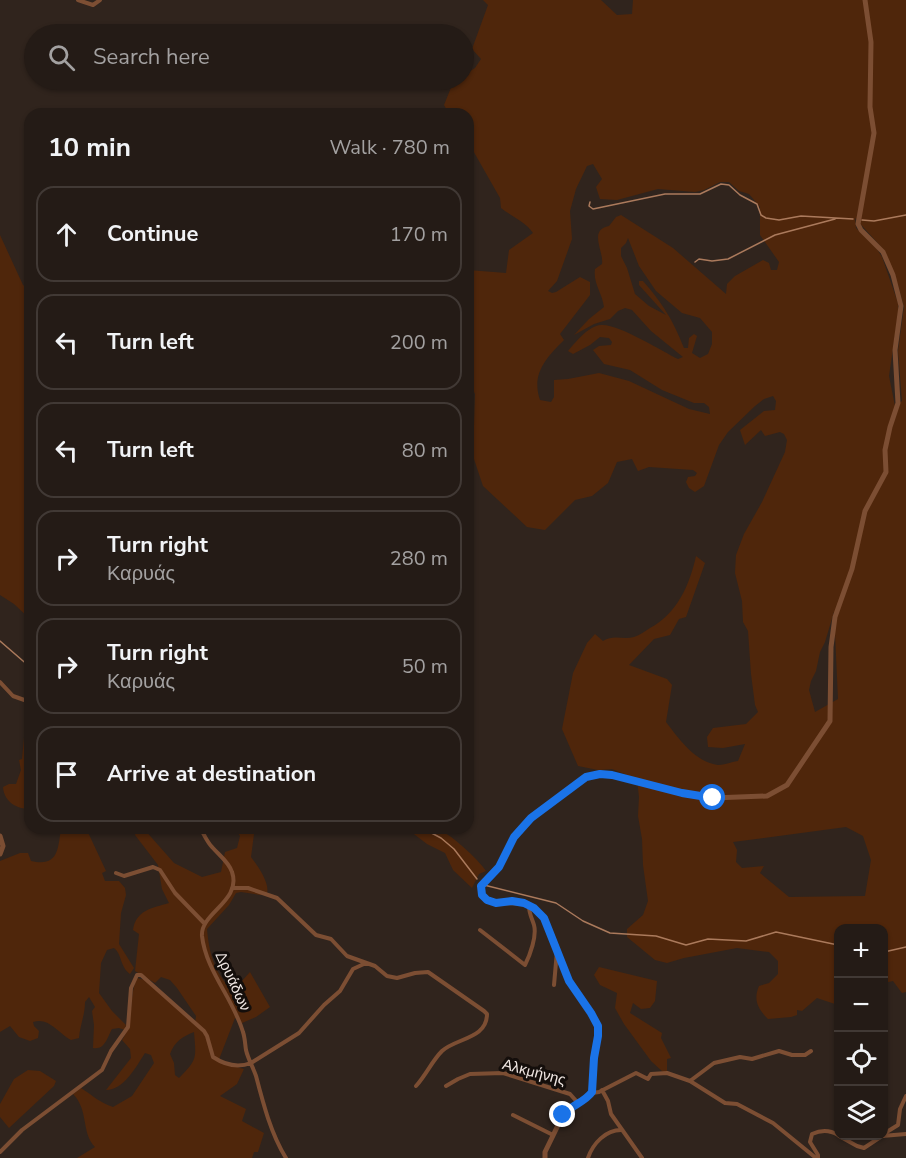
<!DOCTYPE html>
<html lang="en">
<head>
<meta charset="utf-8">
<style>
	body { margin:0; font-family:"Nunito Sans",sans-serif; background:#2c241f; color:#f1f3f6 }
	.controls { position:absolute; right:18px; bottom:18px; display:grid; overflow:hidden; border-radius:12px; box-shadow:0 2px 4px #0004 }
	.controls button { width:54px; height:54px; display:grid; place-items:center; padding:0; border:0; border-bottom:2px solid #413935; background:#241b16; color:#f1f3f6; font:30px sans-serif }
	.stop { position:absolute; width:18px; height:18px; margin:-14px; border:4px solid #1a73e8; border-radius:50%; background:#fff }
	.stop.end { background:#1a73e8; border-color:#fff; box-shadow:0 2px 6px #0008 }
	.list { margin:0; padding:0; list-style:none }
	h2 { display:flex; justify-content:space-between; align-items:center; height:78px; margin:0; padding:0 24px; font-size:26px }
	h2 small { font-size:20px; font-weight:400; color:#a3a1a1 }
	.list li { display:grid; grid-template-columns:39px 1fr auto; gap:18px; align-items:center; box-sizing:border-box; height:96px; margin:0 12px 12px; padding:0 12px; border:2px solid #413935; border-radius:18px }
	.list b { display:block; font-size:22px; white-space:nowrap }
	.list p { margin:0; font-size:20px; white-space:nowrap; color:#a3a1a1 }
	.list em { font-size:20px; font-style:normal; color:#a3a1a1 }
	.icon { flex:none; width:33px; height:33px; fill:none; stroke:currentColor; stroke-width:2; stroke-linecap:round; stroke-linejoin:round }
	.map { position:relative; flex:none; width:906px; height:1158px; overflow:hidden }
	.search { position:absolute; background:#241b16; box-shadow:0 2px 4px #0004; left:24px; top:24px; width:450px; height:66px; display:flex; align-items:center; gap:15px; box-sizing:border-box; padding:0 21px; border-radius:33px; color:#a3a1a1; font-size:22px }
	.panel { position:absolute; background:#241b16; box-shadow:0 2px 4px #0004; left:24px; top:108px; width:450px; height:726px; border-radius:18px }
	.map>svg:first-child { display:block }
	.green { fill:#4f260b; fill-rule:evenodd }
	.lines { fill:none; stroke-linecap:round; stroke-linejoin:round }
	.stream { stroke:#ab7a5c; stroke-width:1.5 }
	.minor { stroke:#7c4e33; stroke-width:4 }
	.tertiary { stroke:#7c4e33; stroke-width:5 }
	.route { stroke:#1a73e8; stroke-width:8 }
	.labels { text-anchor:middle; stroke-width:6; stroke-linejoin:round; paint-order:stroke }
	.street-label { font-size:15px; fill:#f0e7e3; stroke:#140e0b }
</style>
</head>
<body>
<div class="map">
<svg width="906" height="1158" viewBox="0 0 906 1158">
	<rect width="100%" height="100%" fill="#30241d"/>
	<path class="green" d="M483 0H601L617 15 632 14 633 0H906V992L902 993 893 981 884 983V928H838V1005L817 998 802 1011 797 1010V1015L791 1017 768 1019C758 1009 753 1000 759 986L769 983 778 974V961L769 952 737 948 684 958 667 963 655 960 627 937V929L643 915 648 901 643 865 642 839 638 816 639 797 637 779 612 769 598 770 578 766 562 729 573 673 587 643 595 634 603 641C614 634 622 640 634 637 640 635 645 631 650 628 677 614 690 584 696 556L705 563 686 617 679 619 670 635 654 639 629 665 667 679 672 685 666 722C679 739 695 762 718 765 724 765 732 762 738 761L745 744 723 748 708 747 707 737 713 728 746 724 758 712 755 705 751 674 748 631 743 622 742 601 735 573 736 555 744 534 762 502 785 452 787 440 784 434 780 432 765 436 761 430 745 445 740 430 764 411 775 410 776 401 773 396 764 399 755 406 728 432 719 445 704 486 695 492 689 488 686 482 688 477 695 476 697 473 693 470 649 467 638 471 632 459 617 462 608 483 592 496 575 500 545 530 527 527 483 486 473 456 475 394 471 385H468V270L506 273 509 250 533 233C526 222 511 216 501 208L500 198 471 147 468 145V114H449L444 105 454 80H464V75L475 68 481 59 472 49 488 5ZM593 164 602 179 596 187 600 199 617 200 658 189 695 192 704 190 720 182H729L739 191 749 194 760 207V235L779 262 777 270H771L769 263 763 260 735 276 727 284 726 294 673 248 621 215 616 217 609 226C588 230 604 251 602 264L595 269C593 284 602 292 604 307L589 319 574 335 594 324 610 319 618 311 625 308 632 310 651 331 683 357 678 359C662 351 617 323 601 325 588 326 576 342 568 351L573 354 590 345 600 337 609 338 612 342 611 345 599 346 593 350 604 364 630 370 662 390 694 403H704L709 407 710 414 689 409 629 381 599 373 568 379 554 380V397L551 402 540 400C531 374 546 358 564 340L560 334 590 295V282L580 277 556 292 552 293 548 291 557 281 572 239 570 211 576 189 587 166ZM855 218 884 250 898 285 904 307 898 351 902 401 895 406 889 376 898 314V303L882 257 877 249 856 228ZM628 238 639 266 656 291 682 313 700 318 712 332V344L708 354 700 358 692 353 697 336 694 334 689 338 688 348H684C673 320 663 304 643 281H639V285L666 315 649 306 635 294 627 268 621 256V248L626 243ZM834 612 838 699 815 712 809 690 811 681 816 671 820 652 825 642ZM846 827 863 836 871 860 865 896 789 897 760 873 764 866 742 868 736 862 737 850 733 842Z
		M0 235 23 285 30 290V619L14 604 0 595Z
		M25 727 30 730V809C17 809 4 802 3 787L9 784H16L21 770 19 760 22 759Z
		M61 828H86L106 871 102 873 105 881H119L125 888 126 895 121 913 119 944 134 968 130 974C120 967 122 954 114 948L107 950 101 963 99 993 112 1011 126 1025 125 1030 119 1028 112 1029C107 1038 105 1050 93 1048L94 1025 92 1011 95 1007 89 997 85 1002C85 1015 80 1025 79 1038L71 1040C58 1033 49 1017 33 1022L34 1026 39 1031 38 1038 30 1041 19 1037 10 1026 0 1032V861L20 853H28L31 861C58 867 58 850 61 828Z
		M235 828H250L254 834 251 857C257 865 270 883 267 893L260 895 241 892 236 893 229 905 207 929C208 942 211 960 218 972 222 979 227 985 232 992L250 972 270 1007 256 1017 242 1023 235 1018 218 1062 244 1069 237 1084 220 1096 246 1109 242 1121 264 1133 258 1152H254L252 1158H77L95 1147C81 1133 89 1110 73 1094L81 1088C92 1095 100 1103 113 1107L132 1096 154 1063 151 1055 145 1053C136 1067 124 1090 106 1090L131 1058 130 1049 122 1040C135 1021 128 998 137 978L145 980 195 1023 196 1016 177 988 170 980 161 977 155 983 135 971 139 934 133 930C136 910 152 908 169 903L162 889 158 865 135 835 137 829H144L174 863 202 877 221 872 225 852 237 848 240 836ZM194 1032C196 1058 198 1059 179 1078L175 1075 174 1063 170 1054C175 1041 182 1037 194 1032Z
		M406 828C415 828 427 826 435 828 448 831 479 860 486 871L479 874 472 888 453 870 445 853 427 844Z
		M599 967 657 981 655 1001 650 1008 641 1009 633 1003 630 1013 662 1033 661 1038 671 1058 667 1059V1072H663L651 1061 624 1024 615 1008 617 993 600 985 594 975Z
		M28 1070 40 1071 56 1081 54 1086 9 1128 0 1117V1104L14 1079Z"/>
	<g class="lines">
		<path class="stream" d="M590 202 589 206 593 209 665 194H700L721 184 729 185 740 195 757 204 761 215 766 218 779 220 801 216 853 219
			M862 220 874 221 906 215
			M695 262 699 259 712 261 728 259 775 235 835 219
			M0 641 30 667
			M422 828 441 838 454 849 477 879
			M484 885 556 903 583 921 610 933 656 936 686 945 708 939 746 941 776 932 838 945
			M884 952 906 947"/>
		<path class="minor" d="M78 0 93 5 100 0
			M0 682 13 696 30 702
			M200 828C204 834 207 842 212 847 219 855 229 862 232 872 242 901 200 913 202 936 206 971 233 998 243 1032 245 1038 245 1044 246 1050 248 1059 253 1067 256 1076 263 1103 271 1134 286 1158
			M116 873 124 876 153 867 160 870 175 893 205 924
			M232 888H248L277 898 316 935 331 939 347 956 375 966 387 976 397 978 415 973 428 972 484 1011 487 1014C487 1039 456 1038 442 1051 432 1061 426 1075 416 1086
			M480 930 525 965C530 955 537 936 534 925 532 918 529 914 529 906
			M554 985 557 951
			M690 1081 714 1063 740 1057 752 1059 779 1051 792 1055H805L811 1051
			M446 1086 458 1079 470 1074 503 1073 570 1094 578 1103
			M602 1090 608 1101 611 1114 642 1158
			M592 1093 599 1092 636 1073 648 1079 651 1074 667 1073 690 1081 725 1103 737 1104 773 1123 816 1158
			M513 1115 553 1135
			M839 1136 857 1146 864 1148 882 1136 906 1134
			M884 1136 885 1133 898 1125 900 1109 906 1096
			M0 1152 22 1130 102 1070 111 1051 128 1027 131 988 137 975H141L204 1031 207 1036 213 1057C225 1065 238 1068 251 1063L299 1033 324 1005 340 991 353 969 366 963
			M588 1158C593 1143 606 1130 621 1130
			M818 1158V1155L810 1142 812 1134C821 1130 830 1130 838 1135"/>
		<path class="tertiary" d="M0 836 3 846 0 854
			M545 1158V1152L564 1113 592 1093C594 1083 593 1072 594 1061 595 1049 601 1037 597 1025 593 1010 580 1000 572 987 560 965 552 918 531 906 515 897 491 911 481 893V887L484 882 499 867 514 837 531 818 586 777 600 774 612 775 682 793 713 798 767 796 787 785 830 721 831 647 835 617 852 569 865 511 886 472 885 450 890 427 898 403 895 350 901 306 893 275 883 252 861 230 858 224 874 133 870 107 871 42 865 0"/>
	</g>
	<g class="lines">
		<path class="route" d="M563 1115C571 1105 584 1103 592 1092L594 1058 598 1036V1026L591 1013 569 981 544 918 534 908 524 903 512 901 496 903 487 900 482 895 481 886 499 867 514 837 531 818 586 777 600 774 612 775 682 793 713 798"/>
	</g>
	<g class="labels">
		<g class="street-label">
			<text transform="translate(233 981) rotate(65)" y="5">Δρυάδων</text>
			<text transform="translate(534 1072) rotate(15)" y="5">Αλκμήνης</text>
		</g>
	</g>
</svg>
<div class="controls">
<button>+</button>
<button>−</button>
<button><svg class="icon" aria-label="locate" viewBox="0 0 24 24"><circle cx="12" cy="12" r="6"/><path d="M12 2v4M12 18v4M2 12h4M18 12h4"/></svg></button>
<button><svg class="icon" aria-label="layers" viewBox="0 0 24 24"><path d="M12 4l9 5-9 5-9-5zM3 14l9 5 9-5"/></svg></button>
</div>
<div class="stop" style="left:713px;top:798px"></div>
<div class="stop end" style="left:563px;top:1115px"></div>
<div class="search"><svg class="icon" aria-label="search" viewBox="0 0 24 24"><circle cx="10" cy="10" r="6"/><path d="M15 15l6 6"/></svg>Search here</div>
<section class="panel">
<h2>10 min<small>Walk · 780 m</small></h2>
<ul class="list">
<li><svg class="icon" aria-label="ahead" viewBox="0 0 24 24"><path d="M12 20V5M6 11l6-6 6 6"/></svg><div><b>Continue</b></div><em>170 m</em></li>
<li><svg class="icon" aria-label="left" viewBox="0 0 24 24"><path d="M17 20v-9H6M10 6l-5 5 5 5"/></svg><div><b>Turn left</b></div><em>200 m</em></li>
<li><svg class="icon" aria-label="left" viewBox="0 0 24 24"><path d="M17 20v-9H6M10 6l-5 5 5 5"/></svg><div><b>Turn left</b></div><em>80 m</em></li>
<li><svg class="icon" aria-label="right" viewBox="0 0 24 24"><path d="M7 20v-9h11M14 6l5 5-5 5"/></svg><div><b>Turn right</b><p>Καρυάς</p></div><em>280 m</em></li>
<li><svg class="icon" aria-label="right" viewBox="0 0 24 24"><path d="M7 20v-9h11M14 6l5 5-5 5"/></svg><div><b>Turn right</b><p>Καρυάς</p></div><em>50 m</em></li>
<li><svg class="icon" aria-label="arrive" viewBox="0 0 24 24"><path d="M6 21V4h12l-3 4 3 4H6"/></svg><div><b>Arrive at destination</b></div></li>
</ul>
</section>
</div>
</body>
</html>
